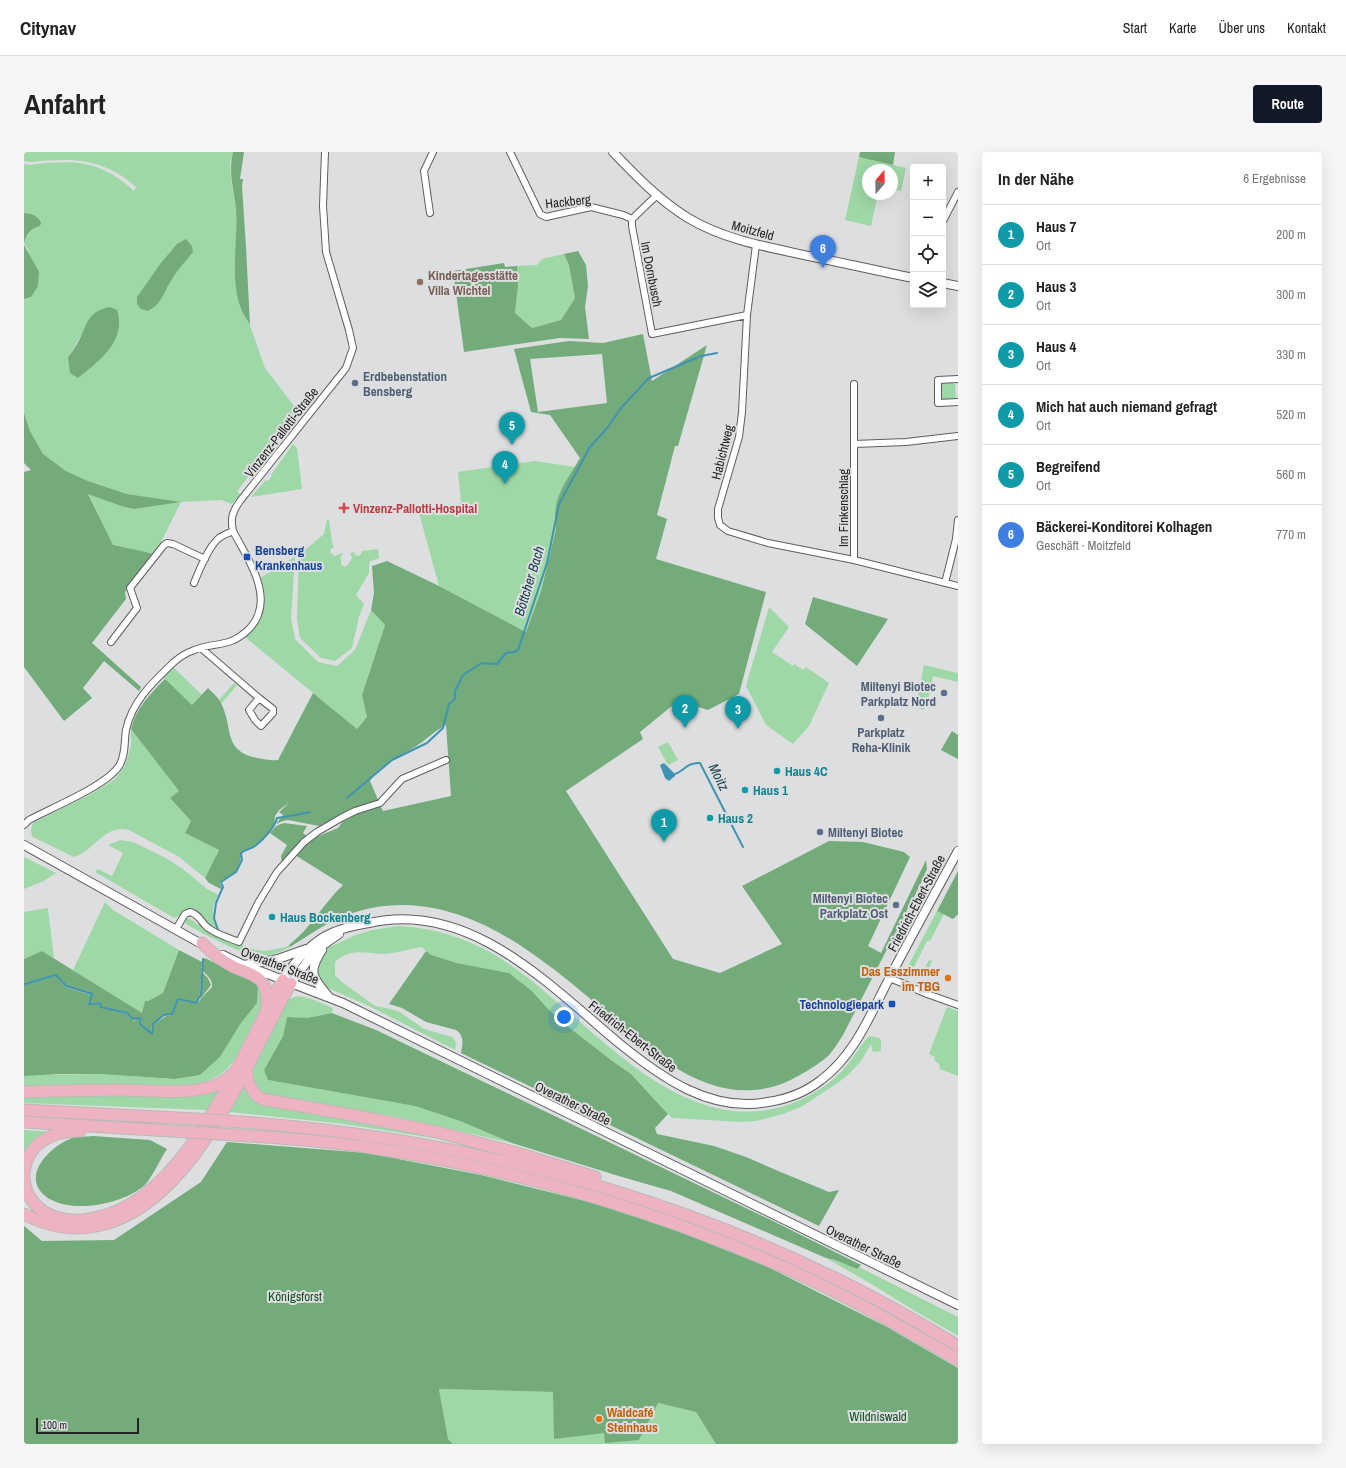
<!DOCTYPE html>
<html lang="de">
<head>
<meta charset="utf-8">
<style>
	body { margin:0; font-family:"Archivo Narrow",sans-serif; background:#f6f6f6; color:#222 }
	.controls { position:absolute; right:12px; top:12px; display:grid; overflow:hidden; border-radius:4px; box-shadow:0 4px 16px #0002 }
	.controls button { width:36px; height:36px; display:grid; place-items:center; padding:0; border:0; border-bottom:1px solid #e0e0e0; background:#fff; color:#222; font:20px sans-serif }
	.compass { position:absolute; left:838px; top:12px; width:36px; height:36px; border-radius:50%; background:#fff; box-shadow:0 4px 16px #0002; rotate:20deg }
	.scale { position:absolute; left:12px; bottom:10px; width:103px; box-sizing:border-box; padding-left:4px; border:2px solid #242425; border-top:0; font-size:11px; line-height:14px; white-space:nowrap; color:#242425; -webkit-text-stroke:3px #dddee0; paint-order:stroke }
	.you { position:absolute; left:540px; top:865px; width:14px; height:14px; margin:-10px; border:3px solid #fff; border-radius:50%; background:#1a73e8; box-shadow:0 0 0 6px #1a73e833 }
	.badge { display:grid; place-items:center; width:26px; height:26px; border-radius:50%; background:#111827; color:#fff; font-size:13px; font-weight:700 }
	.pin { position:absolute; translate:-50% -33px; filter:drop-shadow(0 1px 2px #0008) }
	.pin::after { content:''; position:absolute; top:21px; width:14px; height:12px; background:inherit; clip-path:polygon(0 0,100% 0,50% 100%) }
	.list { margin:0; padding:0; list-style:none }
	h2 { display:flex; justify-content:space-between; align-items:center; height:52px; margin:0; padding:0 16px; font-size:17px }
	h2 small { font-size:13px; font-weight:400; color:#767676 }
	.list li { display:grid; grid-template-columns:26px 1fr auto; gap:12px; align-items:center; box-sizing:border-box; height:60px; padding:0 16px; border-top:1px solid #e0e0e0 }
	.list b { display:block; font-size:15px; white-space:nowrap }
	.list p { margin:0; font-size:13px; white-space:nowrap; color:#767676 }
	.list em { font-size:13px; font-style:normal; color:#767676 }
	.icon { flex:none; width:22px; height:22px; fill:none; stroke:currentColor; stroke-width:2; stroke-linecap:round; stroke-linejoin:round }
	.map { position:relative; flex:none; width:934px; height:1292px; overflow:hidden; border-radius:4px }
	header { display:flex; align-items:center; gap:24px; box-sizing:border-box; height:56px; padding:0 20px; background:#fff; border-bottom:1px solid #e0e0e0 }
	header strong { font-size:19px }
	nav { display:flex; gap:22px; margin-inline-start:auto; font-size:14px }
	.intro { display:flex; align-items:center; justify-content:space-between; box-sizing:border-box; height:96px; padding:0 24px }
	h1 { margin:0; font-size:28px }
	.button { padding:10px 18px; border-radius:4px; background:#111827; color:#fff; font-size:14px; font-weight:700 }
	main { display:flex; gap:24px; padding:0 24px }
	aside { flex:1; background:#fff; border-radius:4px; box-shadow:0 4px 16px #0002 }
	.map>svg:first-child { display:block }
	.green { fill:#9fd8a7; fill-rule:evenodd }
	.forest { fill:#73ab7b; fill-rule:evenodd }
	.water { fill:#4093b1 }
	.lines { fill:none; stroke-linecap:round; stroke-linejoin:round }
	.stream { stroke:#4093b1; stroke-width:2 }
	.minor-casing { stroke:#5d5e60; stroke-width:8 }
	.secondary-casing { stroke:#5d5e60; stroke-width:10 }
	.motorway-casing { stroke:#b9b9b9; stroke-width:13 }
	.minor { stroke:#fff; stroke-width:6 }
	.secondary { stroke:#fff; stroke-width:8 }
	.motorway { stroke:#eeb3c0; stroke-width:11 }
	.motorway-bridge-casing { stroke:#b9b9b9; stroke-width:13; stroke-linecap:butt }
	.motorway-bridge { stroke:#eeb3c0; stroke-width:11 }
	.education-dot { fill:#8d6e63; stroke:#dddee0; stroke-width:1.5 }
	.service-dot { fill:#5c6f8a; stroke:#dddee0; stroke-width:1.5 }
	.health-dot { fill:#e0444e; stroke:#dddee0; stroke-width:1.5 }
	.transit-dot { fill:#1a4fb4; stroke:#dddee0; stroke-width:1.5 }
	.culture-dot { fill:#0f9aa8; stroke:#dddee0; stroke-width:1.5 }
	.food-dot { fill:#e8710a; stroke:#dddee0; stroke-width:1.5 }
	.labels { text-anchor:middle; stroke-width:4; stroke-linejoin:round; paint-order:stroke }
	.street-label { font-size:13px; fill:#242425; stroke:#dddee0 }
	.education-label { font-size:13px; font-weight:bold; fill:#785e54; stroke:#dddee0; text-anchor:start }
	.service-label { font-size:13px; font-weight:bold; fill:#4e5e75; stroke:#dddee0; text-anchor:start }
	.health-label { font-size:13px; font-weight:bold; fill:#be3a42; stroke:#dddee0; text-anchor:start }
	.transit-label { font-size:13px; font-weight:bold; fill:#164399; stroke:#dddee0; text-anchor:start }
	.culture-label { font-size:13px; font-weight:bold; fill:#0d838f; stroke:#dddee0; text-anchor:start }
	.food-label { font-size:13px; font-weight:bold; fill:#c56008; stroke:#dddee0; text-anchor:end }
	.park-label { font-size:13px; fill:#125023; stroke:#dddee0 }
	.water-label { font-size:14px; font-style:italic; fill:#1b404e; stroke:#dddee0 }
</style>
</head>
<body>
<header>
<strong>Citynav</strong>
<nav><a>Start</a><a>Karte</a><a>Über uns</a><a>Kontakt</a></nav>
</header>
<div class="intro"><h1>Anfahrt</h1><a class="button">Route</a></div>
<main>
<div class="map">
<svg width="934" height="1292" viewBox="0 0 934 1292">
	<rect width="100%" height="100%" fill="#dddee0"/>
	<path class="green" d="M0 0H209L206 11 208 34 212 59V133L216 155 226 173 241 216 277 263 276 265 274 263 213 339 216 342 208 352 197 348 157 350 131 402 89 394 64 341 100 355 110 357 155 350 103 342 64 329 42 319 19 302 6 279 0 261V147L7 145 4 98 0 91C3 81 6 77 16 74L6 61H0V12L5 13C50 8 75 7 110 39L112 35C78 5 49 6 6 10L0 9ZM58 182 54 226 44 205Z
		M835 5 882 16 877 39 868 37V18H844V42H854L847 74 821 68Z
		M540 102 545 113 551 146 537 168 508 176 491 161 494 134 493 114 513 113 518 107Z
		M918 231H929L931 232 932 245 930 248H919L917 246V233Z
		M269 292 273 296 278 337 227 345 242 328 244 329 248 324 247 323Z
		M511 309 551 315C538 336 528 352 532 377L517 439 502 480 415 434 395 361 433 353 437 350 434 320Z
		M303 368H305L308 391 310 395 307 397 306 400 311 404 318 401 319 402 316 405 317 408V413L321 415C324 413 327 409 328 405L326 401 330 400 331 403 335 404 337 402 338 399 354 397 355 406 347 409 345 412V421L332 443 340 452 335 465 328 496 311 509 297 506 276 486 273 467 275 403 300 382Z
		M271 405 267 466 271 487 294 510 313 514 331 498 347 458 361 473 338 543 343 565 333 577 221 485C241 468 246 450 236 426Z
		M745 455 765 475 748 500 769 514 770 512 779 518 782 515 805 531 785 574 769 592 742 573 722 534Z
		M900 513 934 521V530L909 524 903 553 899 558 892 554Z
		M150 516 178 543 168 553 139 526Z
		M210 531 213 533 198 551 195 548Z
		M107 577 156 639 146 646 167 669 161 681 195 698 181 726 155 705 105 678C80 672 72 698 50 705L9 685C6 680 7 677 9 671L69 641 91 627 100 615 103 608 107 593Z
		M644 590 654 608 644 613 634 595Z
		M96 688 109 690 140 705 159 717 183 737 195 743C186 753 189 766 193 778 190 776 187 775 185 773 176 765 167 747 156 764L150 766 71 720 74 717 88 724 99 701 84 693Z
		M0 705 32 721 20 729 0 737Z
		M81 750 89 758 155 798 139 841 124 849 118 862 49 818Z
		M24 756 30 806 18 799 0 807V760Z
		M913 759 920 762 906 789H903L884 827 881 824V820Z
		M162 766 168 768 174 773 175 769 198 785 231 798 242 799 262 795 265 793 266 795C240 810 223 803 198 791 186 785 174 779 162 772L161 767Z
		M374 774C409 776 441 785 471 803 553 852 632 969 736 959 764 956 790 944 812 925 825 913 833 898 844 885L847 884 855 886 857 889V899L849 900 847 892 837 909 825 922 815 930 777 955 759 962 732 969 718 970 648 966 607 922 587 908 542 873 524 857 508 839 485 821 433 811 406 803 398 795C386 797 373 801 361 802 342 802 327 795 311 810V823L318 830 351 854 367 857 376 860 400 877 428 885C433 889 432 892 431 898L345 854 297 833 293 825 294 810 298 802 305 795 332 783 348 778Z
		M905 808 908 809 901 826 897 824Z
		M234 833 238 838 239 853 237 857C220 891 211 927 168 933L0 934V924L8 923 76 922 151 927 176 923 196 905 217 871 233 851Z
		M274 844 285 846 309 856 308 861 283 866 263 865 259 884 240 918 244 928 391 954 436 969 488 991 368 964 247 945C233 940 225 931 230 915L264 847Z
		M923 855 934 859V924L916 917 915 912 910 908 911 905 905 902Z
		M198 932 183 958 0 951V942Z
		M221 932 225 938 311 962 456 995 415 987 320 972 206 960Z
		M0 978 29 980 0 1008Z
		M802 1106 811 1108 833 1117 835 1115 934 1165V1184L886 1156 849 1133Z
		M415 1237 529 1240 581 1281V1290L615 1288 633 1251 672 1260 692 1292H429L424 1287Z"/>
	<path class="forest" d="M209 0H220L216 27H219L218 34 222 95 226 173C223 167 218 161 216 154 206 123 214 90 212 58 210 38 204 20 209 0Z
		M836 0H871L869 13 835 5Z
		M0 61C7 61 15 64 17 71L16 74C6 77 3 81 0 91Z
		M162 87 168 94 169 100C162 109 154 117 148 127 140 139 138 152 124 159L117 157 113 152V145L137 111 153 92Z
		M0 93 15 120 14 134 7 145 0 147Z
		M554 99 562 113 564 134 561 155 565 187 536 186 440 200 429 119 480 111 481 115 493 114 494 134 491 161 508 176 537 168 551 146 545 113 540 102Z
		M86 155 93 158C103 189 75 209 54 226L46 221 44 205C47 201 50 197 53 192 64 174 61 160 86 155Z
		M619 182 628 229 683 193 654 294H651L633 363 643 367 632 407 742 440 715 542 684 558 654 549 616 580 619 587 542 639 649 807 696 821 758 792 718 734 805 689 839 690 880 700 886 705 844 794 857 801 902 708 903 717 897 731 819 883C815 889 811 896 806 902 796 912 774 925 760 931 688 959 628 901 578 857 557 839 536 821 513 805 475 777 429 754 381 753 351 752 321 761 296 776 286 782 276 789 266 795L265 793C287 776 299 752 319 733L271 703 279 693 292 685 314 676 319 669 335 660 356 653 359 659 427 644 422 573C410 579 402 588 391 595 375 605 356 612 346 629L355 650 327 659 295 674 264 668 259 669 252 672 259 663 255 660 262 654 266 646 262 653 255 658 251 664 250 675 243 684 232 694 218 700C216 708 216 716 210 722 205 726 199 726 196 731L199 738 185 731 181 726 195 698 161 681 167 669 146 646 155 639 107 577C112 556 126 542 141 527L168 553 184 536C189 541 196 547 198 553 209 577 199 599 233 606 240 607 247 609 254 608L289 541 333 577 343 565 338 543 361 473 347 458 350 441 348 414 363 409 415 434 502 480 517 439 532 377C527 346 541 332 556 306L526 263 507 260 490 197 545 189 579 191ZM578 202 583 251 514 260 506 207Z
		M0 261 6 279 19 302 42 319 64 329 103 342 157 350 110 357 100 355 64 342 89 393 131 402 101 440 102 447 68 491 117 535 115 539 80 509 59 536 68 546 40 569 0 515V320L7 318 0 311Z
		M789 445 864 467 833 514 781 472Z
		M928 579 934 583V607L917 598Z
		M260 671 283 674 279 681 283 684 258 714 257 704 263 693 246 681 252 674Z
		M934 719V762L929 767 913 759Z
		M155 798 178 810 176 841 172 851 154 847 147 863H141L128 872 127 881 117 872 118 867 113 865 110 868 103 861 77 854V850L65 851 68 842 42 834 32 823 0 831V807L18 799 118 861 121 849H124L139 841Z
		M402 799 407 803 433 811 485 821 508 839 524 857 542 873 587 908 607 922 644 962 631 976 633 982 690 994 722 1005 759 1021 805 1040 815 1038 795 1074 437 901C439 892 440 883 432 878L402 870 378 856 365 852Z
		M181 806 211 821 225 826 234 833 233 851 217 871 196 905 176 923 151 927 76 922H36L0 924V832L32 824 41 835 67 843 64 852 76 851V855L103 862 110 869 113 866 117 868 116 872 128 883 129 873 142 864 148 863 154 848 172 852 188 835C189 828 183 823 178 818L179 808Z
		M178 820 184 826 187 833 178 845 174 848 177 841Z
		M308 861 352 878 747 1068 837 1113 833 1117 811 1108 802 1106 647 1039 598 1025 488 991 436 969 391 954 244 928 240 918 259 884 263 865 283 866Z
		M69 984 126 988 143 997C137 1006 128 1025 121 1033 99 1053 39 1065 17 1040 0 1019 29 993 48 986 54 984 63 985 69 984Z
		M203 990 343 1001 457 1023 569 1051 651 1078 742 1114 863 1175 934 1216V1292H692L672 1260 634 1251 615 1288 581 1291 580 1281 530 1287 529 1240 415 1237 424 1287 429 1292H0V1074L18 1089 90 1088 177 1030Z"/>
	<path class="water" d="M640 611 651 622V624L645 629 641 626 636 613Z"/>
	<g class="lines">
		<path class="stream" d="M651 622C659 620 663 610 676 611L719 695
			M323 646 368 608 403 591 419 576 425 552 431 547V539L439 523 458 511 473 512 482 501 490 500 494 498 523 411 535 352 566 295 584 275 597 256 625 226 677 204 693 201
			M194 778 190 766 192 751 199 735 197 730 212 720 218 708 217 701C222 697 227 697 231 694 239 688 251 675 253 666L272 663 286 660
			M0 832 32 823 42 834 68 842 65 852 76 851 77 855 103 861 109 867 113 866 117 867 116 872 128 882 129 872 140 863 148 862 154 847 172 851 177 842 179 807"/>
		<g class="minor-casing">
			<path id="minor" d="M486 0 516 62 522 65 567 55 599 63 608 67
				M406 61 400 19 409 0
				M608 67V74L628 182 723 163
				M608 67 633 43
				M919 69 934 40
				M732 93 723 163 718 260 715 285 694 357V366L696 373 704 379 744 391 830 408 934 434
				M934 227 914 228V251L934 250
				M830 292 882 290 934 284
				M830 408V232
				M170 431C175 419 184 395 195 386 199 383 205 381 209 379
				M921 431 932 387 934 368
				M87 490 113 456 106 436 140 393 143 391 149 392 181 407
				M177 496 235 546 225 558 231 568 237 574 249 561V557L235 546
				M0 673 5 668C27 656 82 634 95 614 102 603 100 590 102 578 108 549 130 529 150 510 156 505 162 501 168 499 190 489 204 497 224 478 228 474 232 469 234 463 245 436 221 402 209 379 206 366 209 359 216 349L322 216 329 196 325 178 302 100 299 54 301 0
				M152 777 161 762 166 760C175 762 177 770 183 775 191 782 205 786 215 790L234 751 253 720 280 690 293 680 317 666 331 659 356 651 378 627 422 608
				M866 826 903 842 934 853"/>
		</g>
		<g class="secondary-casing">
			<path id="secondary" d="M589 0C612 24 635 48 664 66 701 88 743 95 785 104 820 111 854 119 889 126
				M919 131 934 134
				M0 693 181 794
				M298 798C283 821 289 826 305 845
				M199 803 220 813 319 851 934 1153
				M220 813 254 807 282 797
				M259 828C271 809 288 789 310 780 321 775 334 773 345 771 446 748 525 833 596 892 638 926 687 961 744 950 764 947 782 940 797 928 831 903 847 861 866 825 888 783 911 741 934 699
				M267 831 286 806 295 796 315 782"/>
		</g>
		<g class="motorway-casing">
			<path id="motorway" d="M178 791C188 801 197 809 210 815 219 819 231 822 237 829 244 836 243 847 243 856
				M222 917C224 930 226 940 238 947L333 964 413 980 493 1001 571 1025
				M0 940C33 939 66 938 98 938 123 938 155 942 178 937 189 935 201 930 208 922
				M0 958 172 967
				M0 970 163 980
				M216 970C470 988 717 1060 934 1194
				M210 983C257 986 303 989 348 996 493 1017 634 1059 768 1119 825 1145 880 1176 934 1208
				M0 1020C4 990 29 979 56 979
				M0 1025C1 1044 13 1059 31 1065 44 1069 57 1069 70 1066 162 1051 218 900 259 828
				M0 1062C22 1074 48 1079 73 1074 171 1054 222 909 267 831"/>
		</g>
		<use href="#minor" class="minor"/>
		<use href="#secondary" class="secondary"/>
		<use href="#motorway" class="motorway"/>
		<g class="motorway-bridge-casing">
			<path id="motorway-bridge" d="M172 967 216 970
				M163 980 210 983"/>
		</g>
		<use href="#motorway-bridge" class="motorway-bridge"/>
	</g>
	<circle class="education-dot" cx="396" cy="130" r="4"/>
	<g class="service-dot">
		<circle cx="331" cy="231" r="4"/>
		<circle cx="920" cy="541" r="4"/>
		<circle cx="857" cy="566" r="4"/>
		<circle cx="796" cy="680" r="4"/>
		<circle cx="872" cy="753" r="4"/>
	</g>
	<path class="health-dot" d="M318 350h4v4h4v4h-4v4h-4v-4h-4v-4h4z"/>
	<g class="transit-dot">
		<rect x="219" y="401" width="8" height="8" rx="2"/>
		<rect x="864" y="848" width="8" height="8" rx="2"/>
	</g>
	<g class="culture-dot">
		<circle cx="753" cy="619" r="4"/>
		<circle cx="721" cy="638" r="4"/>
		<circle cx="686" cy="666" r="4"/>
		<circle cx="248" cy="765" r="4"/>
	</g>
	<g class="food-dot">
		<circle cx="924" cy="826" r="4"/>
		<circle cx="575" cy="1267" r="4"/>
	</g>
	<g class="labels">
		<g class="street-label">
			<text transform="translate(544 49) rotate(-6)" y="5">Hackberg</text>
			<text transform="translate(729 78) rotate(15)" y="5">Moitzfeld</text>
			<text transform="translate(628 122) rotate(79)" y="5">Im Dornbusch</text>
			<text transform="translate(257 280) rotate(-52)" y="5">Vinzenz-Pallotti-Straße</text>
			<text transform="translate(698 300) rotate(-76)" y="5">Habichtweg</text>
			<text transform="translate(819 356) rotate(-90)" y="5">Im Finkenschlag</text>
			<text transform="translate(892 751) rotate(-62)" y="5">Friedrich-Ebert-Straße</text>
			<text transform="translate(256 813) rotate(21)" y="5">Overather Straße</text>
			<text transform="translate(609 884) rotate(38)" y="5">Friedrich-Ebert-Straße</text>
			<text transform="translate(549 951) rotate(26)" y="5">Overather Straße</text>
			<text transform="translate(840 1094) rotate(26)" y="5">Overather Straße</text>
		</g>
		<g class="education-label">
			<text x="404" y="128">Kindertagesstätte<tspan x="404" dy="15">Villa Wichtel</tspan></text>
		</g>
		<g class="service-label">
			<text x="339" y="229">Erdbebenstation<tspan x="339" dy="15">Bensberg</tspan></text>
			<text x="912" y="539" text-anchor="end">Miltenyi Biotec<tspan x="912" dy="15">Parkplatz Nord</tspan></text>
			<text x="857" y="585" text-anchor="middle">Parkplatz<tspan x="857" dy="15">Reha-Klinik</tspan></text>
			<text x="804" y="685">Miltenyi Biotec</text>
			<text x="864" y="751" text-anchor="end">Miltenyi Biotec<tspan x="864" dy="15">Parkplatz Ost</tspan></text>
		</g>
		<g class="health-label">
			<text x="329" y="361">Vinzenz-Pallotti-Hospital</text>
		</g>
		<g class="transit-label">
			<text x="231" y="403">Bensberg<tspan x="231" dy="15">Krankenhaus</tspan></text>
			<text x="860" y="857" text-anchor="end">Technologiepark</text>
		</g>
		<g class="culture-label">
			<text x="761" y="624">Haus 4C</text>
			<text x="729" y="643">Haus 1</text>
			<text x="694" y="671">Haus 2</text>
			<text x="256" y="770">Haus Bockenberg</text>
		</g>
		<g class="food-label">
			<text x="916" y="824">Das Esszimmer<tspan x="916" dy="15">im TBG</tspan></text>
			<text x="583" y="1265" text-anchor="start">Waldcafé<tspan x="583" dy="15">Steinhaus</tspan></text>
		</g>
		<g class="park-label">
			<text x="271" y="1149">Königsforst</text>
			<text x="854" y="1269">Wildniswald</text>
		</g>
		<g class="water-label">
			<text transform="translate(505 429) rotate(-73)" y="5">Böttcher Bach</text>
			<text transform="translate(695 625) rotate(63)" y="5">Moitz</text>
		</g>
	</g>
</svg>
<div class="controls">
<button>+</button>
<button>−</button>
<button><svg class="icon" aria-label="locate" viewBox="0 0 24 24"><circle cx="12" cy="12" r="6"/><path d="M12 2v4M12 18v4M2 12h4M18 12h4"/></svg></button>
<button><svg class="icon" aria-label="layers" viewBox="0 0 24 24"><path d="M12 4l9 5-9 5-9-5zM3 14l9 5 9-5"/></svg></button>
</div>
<svg class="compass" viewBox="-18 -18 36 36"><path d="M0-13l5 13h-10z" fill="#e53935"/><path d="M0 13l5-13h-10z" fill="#767676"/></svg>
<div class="scale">100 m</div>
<div class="you"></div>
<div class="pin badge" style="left:640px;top:690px;background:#0f9aa8">1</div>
<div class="pin badge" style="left:661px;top:576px;background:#0f9aa8">2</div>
<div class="pin badge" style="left:714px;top:577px;background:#0f9aa8">3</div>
<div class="pin badge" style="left:481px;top:332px;background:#0f9aa8">4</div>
<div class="pin badge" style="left:488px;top:293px;background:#0f9aa8">5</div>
<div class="pin badge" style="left:799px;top:116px;background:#3f7fe0">6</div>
</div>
<aside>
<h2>In der Nähe<small>6 Ergebnisse</small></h2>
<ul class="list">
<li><span class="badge" style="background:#0f9aa8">1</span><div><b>Haus 7</b><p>Ort</p></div><em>200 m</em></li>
<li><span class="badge" style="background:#0f9aa8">2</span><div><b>Haus 3</b><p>Ort</p></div><em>300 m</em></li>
<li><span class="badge" style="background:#0f9aa8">3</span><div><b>Haus 4</b><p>Ort</p></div><em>330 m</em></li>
<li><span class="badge" style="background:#0f9aa8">4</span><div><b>Mich hat auch niemand gefragt</b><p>Ort</p></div><em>520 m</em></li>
<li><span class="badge" style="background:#0f9aa8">5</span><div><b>Begreifend</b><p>Ort</p></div><em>560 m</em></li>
<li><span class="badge" style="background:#3f7fe0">6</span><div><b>Bäckerei-Konditorei Kolhagen</b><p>Geschäft · Moitzfeld</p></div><em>770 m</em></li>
</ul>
</aside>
</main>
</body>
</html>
